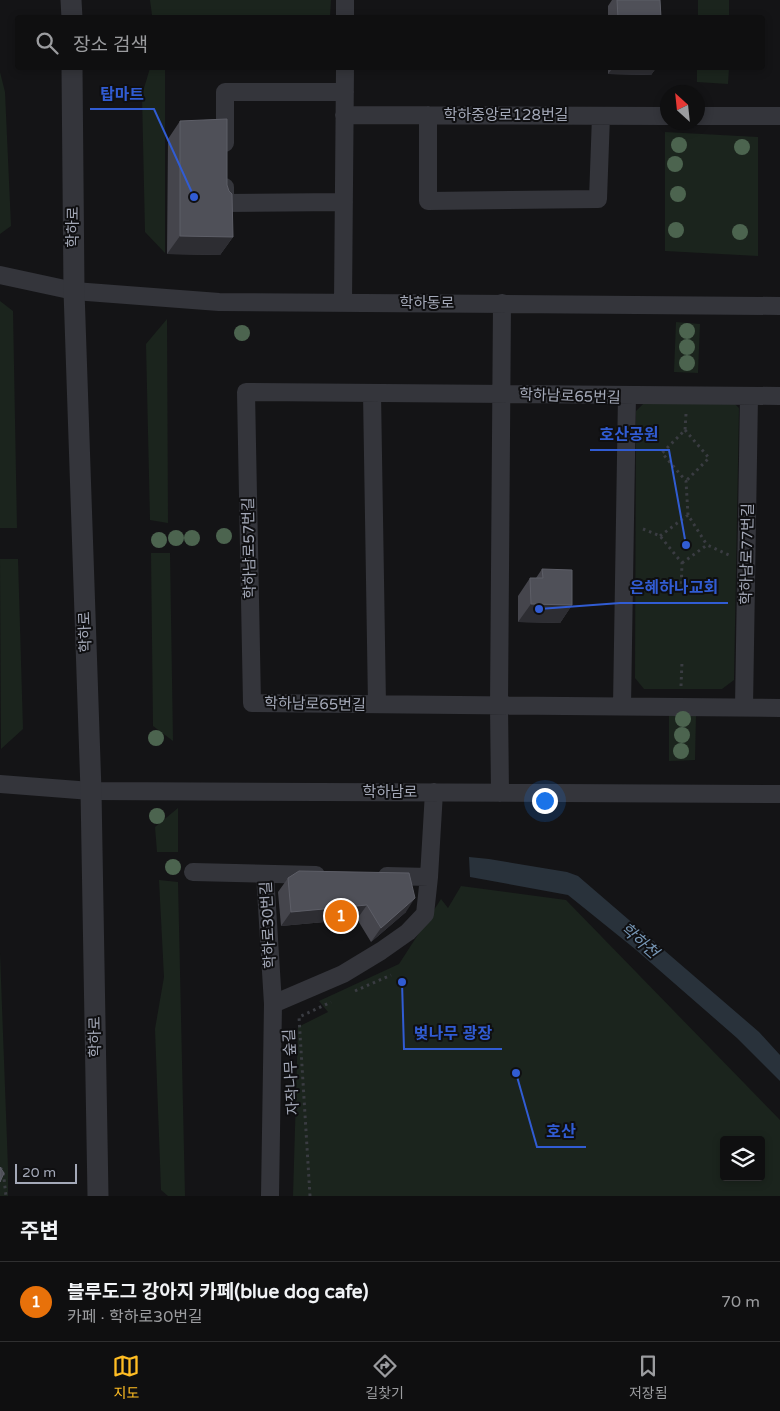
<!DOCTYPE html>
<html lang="ko">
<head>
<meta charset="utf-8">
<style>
	body { margin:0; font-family:"Varela Round","Noto Sans KR",sans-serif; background:#1d1d1e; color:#f1f3f6 }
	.controls { position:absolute; right:15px; bottom:15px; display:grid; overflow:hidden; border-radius:5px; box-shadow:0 2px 8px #0003 }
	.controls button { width:45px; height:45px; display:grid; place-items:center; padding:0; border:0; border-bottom:1px solid #2f2f30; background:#0f0f10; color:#f1f3f6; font:25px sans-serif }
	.compass { position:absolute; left:660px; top:85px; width:45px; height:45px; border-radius:50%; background:#0f0f10; box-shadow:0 2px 8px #0003; rotate:333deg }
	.scale { position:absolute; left:15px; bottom:12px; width:62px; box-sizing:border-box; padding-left:5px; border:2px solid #a4a9b8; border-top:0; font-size:14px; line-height:18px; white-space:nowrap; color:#a4a9b8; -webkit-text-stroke:4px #0f0f11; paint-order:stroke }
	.you { position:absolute; left:544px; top:800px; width:18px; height:18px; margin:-12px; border:4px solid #fff; border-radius:50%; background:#1a73e8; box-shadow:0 0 0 8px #1a73e833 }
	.badge { display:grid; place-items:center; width:32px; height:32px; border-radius:50%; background:#ffbd23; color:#fff; font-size:16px; font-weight:700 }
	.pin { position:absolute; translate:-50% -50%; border:2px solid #fff; box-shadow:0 1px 5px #0006 }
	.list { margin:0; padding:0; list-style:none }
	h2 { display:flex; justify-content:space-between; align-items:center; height:65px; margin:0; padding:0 20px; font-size:21px }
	h2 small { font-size:16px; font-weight:400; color:#9b9c9f }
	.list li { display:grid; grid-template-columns:32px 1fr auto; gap:15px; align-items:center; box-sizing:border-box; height:80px; padding:0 20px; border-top:1px solid #2f2f30 }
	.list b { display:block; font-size:19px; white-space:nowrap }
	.list p { margin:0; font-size:16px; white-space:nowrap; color:#9b9c9f }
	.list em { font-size:16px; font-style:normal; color:#9b9c9f }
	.icon { flex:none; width:28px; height:28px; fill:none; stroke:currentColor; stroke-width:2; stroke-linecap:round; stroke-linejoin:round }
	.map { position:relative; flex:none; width:780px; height:1196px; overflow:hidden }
	.search { position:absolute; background:#0f0f10; box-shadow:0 2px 8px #0003; left:15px; right:15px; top:15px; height:55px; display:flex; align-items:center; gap:12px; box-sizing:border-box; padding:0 18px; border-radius:5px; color:#9b9c9f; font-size:19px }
	.sheet { height:145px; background:#0f0f10 }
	nav { display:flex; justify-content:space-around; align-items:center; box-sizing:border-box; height:70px; border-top:1px solid #2f2f30; background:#0f0f10; font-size:14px; color:#9b9c9f }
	nav a { display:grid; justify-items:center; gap:2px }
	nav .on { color:#ffbd23 }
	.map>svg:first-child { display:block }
	.green { fill:#1b241d; fill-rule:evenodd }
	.water { fill:#29323b }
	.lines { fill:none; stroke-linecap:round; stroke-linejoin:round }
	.path { stroke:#3a3c42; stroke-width:3; stroke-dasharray:2.5 4; stroke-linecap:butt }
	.minor { stroke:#34353b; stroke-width:18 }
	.tertiary { stroke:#34353b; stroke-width:21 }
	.tree { fill:#4c644f }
	.wall { fill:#45454c }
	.shaded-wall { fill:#2d2d32 }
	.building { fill:#4f5058; stroke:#5d5e67 }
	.labels { text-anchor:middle; stroke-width:4; stroke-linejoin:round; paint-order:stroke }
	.street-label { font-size:15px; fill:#a4a9b8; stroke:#0f0f11 }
	.water-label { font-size:16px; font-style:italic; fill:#7797b6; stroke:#0f0f11 }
	.leader { fill:none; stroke:#315cd3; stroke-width:2 }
	.callout-dot { fill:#315cd3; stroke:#0f0f11; stroke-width:2 }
	.callout-label { font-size:16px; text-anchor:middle; font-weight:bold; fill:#315cd3; stroke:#0f0f11; stroke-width:4; stroke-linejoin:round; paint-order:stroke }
</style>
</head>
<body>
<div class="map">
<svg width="780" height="1196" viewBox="0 0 780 1196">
	<rect width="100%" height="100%" fill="#141416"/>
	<path class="green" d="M150 0H331L330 17 306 18 152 15Z
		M698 0H729V17H698Z
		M150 68H165V253L145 232 142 95Z
		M697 68H729L728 84 697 82Z
		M0 72 5 92 11 226 0 234Z
		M665 132 758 137V256L665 251Z
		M0 301 13 311 17 528H0Z
		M167 319 168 523 150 520 146 344Z
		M676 322 700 324 698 373 674 372Z
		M649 398 730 399 739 408 734 680 722 689H644L635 678 636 411Z
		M151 553H170L173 741 153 726Z
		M0 559H18L23 729 1 749Z
		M669 712 696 714 695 760 669 761Z
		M178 808V852H157L155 827Z
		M159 880 178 882 185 1196H168L161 1190 155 1029 164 977Z
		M461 886 566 900 780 1120V1196H293L298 1027 328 1012 319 1001 399 964 441 899 448 908ZM724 1140H761V1177H724Z
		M0 953 8 1168V1196H0Z"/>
	<path class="water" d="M469 857 489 859 567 872 578 876 759 1032 780 1055V1081L737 1038 635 949 568 895 470 877Z"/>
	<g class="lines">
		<path class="path" d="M686 414 685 430 662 453 686 481 688 515
			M685 430 709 458 686 481
			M643 529 660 536 682 563 681 593
			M660 536 688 515 707 545
			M682 563 707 545 729 555
			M681 686 682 662
			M355 991 391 975
			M0 1168 3 1170 6 1196
			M310 1196 299 1017 331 1002"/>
		<path class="minor" d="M345 18V0
			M344 115 668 116
			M428 115V201L598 199 601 116
			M698 116H780
			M225 143V92H345
			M225 187V203L344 202
			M0 275 74 291 219 302 780 306
			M343 303 345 68
			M372 393 377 704
			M780 396 246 392 252 703 780 708
			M622 706 627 395
			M744 707 749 396
			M0 784 91 791 780 794
			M500 793 499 705 502 303
			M193 872 316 875
			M265 874 273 1004 270 1196
			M387 876 429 877
			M273 1004 343 974 381 951 408 932 425 914 429 877 434 792"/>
		<path class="tertiary" d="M71 0 72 18
			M72 68 74 291 91 791 98 1196"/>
	</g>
	<g class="tree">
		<circle cx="679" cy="145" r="8"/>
		<circle cx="742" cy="147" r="8"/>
		<circle cx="675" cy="164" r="8"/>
		<circle cx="678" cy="194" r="8"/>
		<circle cx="676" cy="230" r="8"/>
		<circle cx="740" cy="232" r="8"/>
		<circle cx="687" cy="331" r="8"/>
		<circle cx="242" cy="333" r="8"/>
		<circle cx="687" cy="347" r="8"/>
		<circle cx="687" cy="363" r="8"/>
		<circle cx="224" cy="536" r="8"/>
		<circle cx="176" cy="538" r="8"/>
		<circle cx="192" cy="538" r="8"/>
		<circle cx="159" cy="540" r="8"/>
		<circle cx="683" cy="719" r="8"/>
		<circle cx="682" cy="735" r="8"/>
		<circle cx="156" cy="738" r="8"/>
		<circle cx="681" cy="751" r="8"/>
		<circle cx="157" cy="816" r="8"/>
		<circle cx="173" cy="867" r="8"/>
	</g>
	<path class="wall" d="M612 0H660L661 18H608V6Z
		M608 68H656L651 75 608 74Z
		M180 121 227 185 233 237 220 255 167 254 168 139Z
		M542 569 572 605 560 623 518 622V596L530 578H536Z
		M288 878 406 912 371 942 357 919 281 926 278 892Z"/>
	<path class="shaded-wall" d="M613 68H656L651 75 608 74Z
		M180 236 233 237 220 255 167 254Z
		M531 604 572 605 560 623 518 622Z
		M415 898 406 912 371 942 381 928Z
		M367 905 357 919 281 926 291 912Z"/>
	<path class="building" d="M617 0H660L661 18H618Z
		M227 119V185L229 191 232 194 233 237 180 236V121Z
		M542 569 572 570V605L531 604 530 578H543Z
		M299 871 409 873 415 898 381 928 367 905 291 912 288 878Z
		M0 1167 4 1173 0 1182Z"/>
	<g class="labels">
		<g class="street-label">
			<text x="506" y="120">학하중앙로128번길</text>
			<text transform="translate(73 227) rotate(-90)" y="5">학하로</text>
			<text x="427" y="308">학하동로</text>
			<text transform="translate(570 396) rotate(2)" y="5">학하남로65번길</text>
			<text transform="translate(249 548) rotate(-91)" y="5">학하남로57번길</text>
			<text transform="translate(747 554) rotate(-89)" y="5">학하남로77번길</text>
			<text transform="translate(85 632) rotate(-92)" y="5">학하로</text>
			<text transform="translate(315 704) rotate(1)" y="5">학하남로65번길</text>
			<text x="390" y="797">학하남로</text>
			<text transform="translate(268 925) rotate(-93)" y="5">학하로30번길</text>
			<text transform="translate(95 1037) rotate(-91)" y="5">학하로</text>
			<text transform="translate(291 1072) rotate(-93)" y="5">자작나무 숲길</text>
		</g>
		<g class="water-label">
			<text transform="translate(640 940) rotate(41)" y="6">학하천</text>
		</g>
	</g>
	<path class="leader" d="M194 197L154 109H90M686 545L669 450H590M539 609L620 603H728M402 982L404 1049H502M516 1073L537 1147H586"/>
	<g class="callout-dot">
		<circle cx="194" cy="197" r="5"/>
		<circle cx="686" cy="545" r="5"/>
		<circle cx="539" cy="609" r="5"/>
		<circle cx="402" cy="982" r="5"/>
		<circle cx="516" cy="1073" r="5"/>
	</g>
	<g class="callout-label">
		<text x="122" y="100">탑마트</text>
		<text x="629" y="440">호산공원</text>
		<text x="674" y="593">은혜하나교회</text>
		<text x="453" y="1039">벚나무 광장</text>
		<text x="561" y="1137">호산</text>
	</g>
</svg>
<div class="controls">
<button><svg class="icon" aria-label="layers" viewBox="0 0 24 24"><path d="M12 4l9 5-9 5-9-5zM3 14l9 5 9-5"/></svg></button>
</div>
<svg class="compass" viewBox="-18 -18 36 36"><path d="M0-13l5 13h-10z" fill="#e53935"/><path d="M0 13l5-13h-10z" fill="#9b9c9f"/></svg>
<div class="scale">20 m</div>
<div class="you"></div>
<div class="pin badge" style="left:341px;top:916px;background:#e8710a">1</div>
<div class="search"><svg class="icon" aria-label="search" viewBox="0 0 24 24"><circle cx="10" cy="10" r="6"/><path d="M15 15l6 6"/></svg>장소 검색</div>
</div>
<section class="sheet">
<h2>주변<small></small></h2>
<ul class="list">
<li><span class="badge" style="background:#e8710a">1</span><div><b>블루도그 강아지 카페(blue dog cafe)</b><p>카페 · 학하로30번길</p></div><em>70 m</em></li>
</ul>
</section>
<nav>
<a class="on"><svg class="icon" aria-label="map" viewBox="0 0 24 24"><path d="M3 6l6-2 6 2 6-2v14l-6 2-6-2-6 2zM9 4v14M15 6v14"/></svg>지도</a>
<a><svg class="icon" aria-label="directions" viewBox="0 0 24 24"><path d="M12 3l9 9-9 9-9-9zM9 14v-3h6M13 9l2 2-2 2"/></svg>길찾기</a>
<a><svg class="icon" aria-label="saved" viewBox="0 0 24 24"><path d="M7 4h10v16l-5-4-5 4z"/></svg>저장됨</a>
</nav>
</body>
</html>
